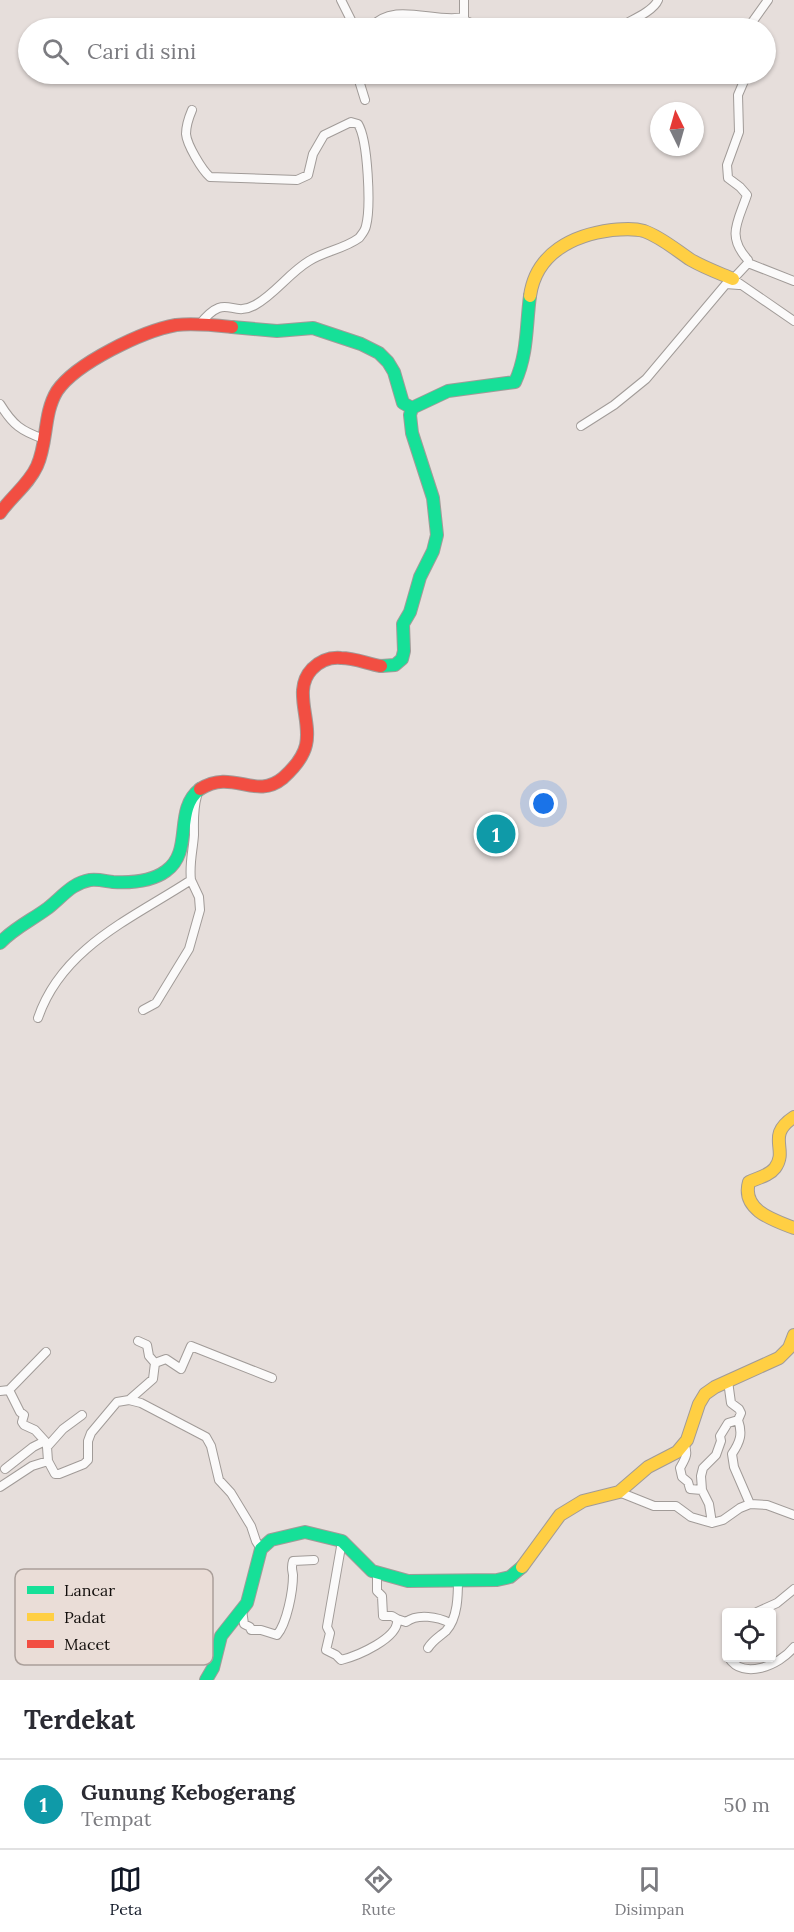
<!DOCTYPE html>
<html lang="id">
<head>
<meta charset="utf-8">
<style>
	body { margin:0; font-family:Lora,serif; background:#f7f7f7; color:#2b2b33 }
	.controls { position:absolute; right:18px; bottom:18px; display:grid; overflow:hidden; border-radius:6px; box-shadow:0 2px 4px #0004 }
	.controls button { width:54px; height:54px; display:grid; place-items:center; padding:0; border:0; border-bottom:2px solid #e1e1e2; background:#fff; color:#2b2b33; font:30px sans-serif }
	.compass { position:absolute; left:650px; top:102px; width:54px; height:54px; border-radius:50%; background:#fff; box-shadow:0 2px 4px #0004; rotate:355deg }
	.you { position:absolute; left:544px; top:804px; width:21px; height:21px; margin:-15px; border:4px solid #fff; border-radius:50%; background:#1a73e8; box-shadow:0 0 0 9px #1a73e833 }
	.badge { display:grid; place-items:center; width:39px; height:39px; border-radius:50%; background:#111827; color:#fff; font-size:20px; font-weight:700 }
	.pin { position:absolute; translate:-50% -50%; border:3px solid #fff; box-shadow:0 2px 6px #0006 }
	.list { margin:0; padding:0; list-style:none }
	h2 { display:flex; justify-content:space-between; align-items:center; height:78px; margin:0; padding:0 24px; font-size:26px }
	h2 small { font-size:20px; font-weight:400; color:#7c7c81 }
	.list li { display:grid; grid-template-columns:39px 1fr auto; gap:18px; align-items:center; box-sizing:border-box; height:90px; padding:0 24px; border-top:2px solid #e1e1e2 }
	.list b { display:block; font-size:22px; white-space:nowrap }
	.list p { margin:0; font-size:20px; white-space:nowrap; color:#7c7c81 }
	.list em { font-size:20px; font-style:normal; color:#7c7c81 }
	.icon { flex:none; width:33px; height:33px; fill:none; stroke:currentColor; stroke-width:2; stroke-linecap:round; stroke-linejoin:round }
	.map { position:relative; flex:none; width:794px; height:1680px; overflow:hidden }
	.search { position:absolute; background:#fff; box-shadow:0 2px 4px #0004; left:18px; right:18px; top:18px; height:66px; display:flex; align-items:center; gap:15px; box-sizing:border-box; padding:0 21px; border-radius:33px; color:#7c7c81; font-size:22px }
	.sheet { height:168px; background:#fff }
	nav { display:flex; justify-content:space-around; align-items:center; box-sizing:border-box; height:84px; border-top:2px solid #e1e1e2; background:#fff; font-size:16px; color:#7c7c81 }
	nav a { display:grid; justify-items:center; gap:3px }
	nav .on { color:#111827 }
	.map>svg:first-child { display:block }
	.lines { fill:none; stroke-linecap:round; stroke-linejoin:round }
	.street-casing { stroke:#a19b98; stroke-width:10 }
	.fast-casing { stroke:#a19b98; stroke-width:14 }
	.slow-casing { stroke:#a19b98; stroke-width:14 }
	.jam-casing { stroke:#a19b98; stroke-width:14 }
	.street { stroke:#fbfafa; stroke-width:8 }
	.fast { stroke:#16e098; stroke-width:12 }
	.slow { stroke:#ffcf43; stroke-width:12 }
	.jam { stroke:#f24e42; stroke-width:12 }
	.key { fill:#eaddd7; stroke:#aa9f9a; stroke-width:1.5 }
	.key-label { font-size:16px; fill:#130f0d }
</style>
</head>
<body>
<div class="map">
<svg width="794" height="1680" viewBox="0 0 794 1680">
	<rect width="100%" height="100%" fill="#e6dedb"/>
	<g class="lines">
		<g class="street-casing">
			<path id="street" d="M341 0 352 22 370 28C394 0 434 24 464 17V20L483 28
				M464 20V0
				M618 28C629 21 653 12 658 0
				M748 28 768 0
				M357 74 365 100
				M747 74 738 95 739 132 727 165 728 178 740 187 747 195C738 222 726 236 748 260V263L733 279 794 321
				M192 110C189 117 186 125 186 134 187 145 202 170 210 177L297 180 308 175 313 154 324 135 351 122 358 124C368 140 371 207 366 226 365 231 362 234 359 238 344 249 325 251 309 261 289 273 275 294 255 305 230 319 227 290 199 325
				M748 263 794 281
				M0 404C13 425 21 431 44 439
				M581 426 614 405 646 379 726 284 739 285
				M143 1010 156 1003 189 949 200 910 199 897 191 880
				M38 1018C62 947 133 918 191 880 189 864 193 850 194 835 194 821 193 810 197 796
				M138 1341 147 1345 149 1356 155 1363
				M728 1381 731 1403 739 1409 741 1413 738 1420C743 1434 740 1442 732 1454L734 1467 750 1504
				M9 1390 46 1352
				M0 1391 9 1390 20 1412 24 1415 22 1422 24 1425 35 1430 45 1441
				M129 1400 153 1379 155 1363 166 1359 181 1369 191 1346 272 1378
				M684 1444C689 1454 685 1459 680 1468L682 1477 688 1482 690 1489 702 1490 709 1504 712 1523
				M48 1461 47 1447 63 1429 82 1415
				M5 1469 33 1447 45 1441 46 1444
				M0 1487 32 1466 48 1461 55 1474H59L84 1464 88 1460V1441L91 1433 117 1402 129 1400 141 1403 206 1437 211 1446 219 1480 231 1493 251 1526 256 1541 261 1549
				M702 1490 701 1476 703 1468 716 1455 721 1441 720 1436 728 1423 738 1420
				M619 1492 654 1506H676L691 1517 712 1523 723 1520 740 1508 750 1504 767 1505 794 1515
				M342 1541 327 1627 330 1633 326 1650 336 1655 341 1660C357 1656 400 1638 397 1619L406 1622C418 1613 438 1617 450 1623
				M377 1573V1591L382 1596 383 1616H392L397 1619
				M242 1610 244 1624 250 1627 251 1630H261L277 1635C287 1623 293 1591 293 1575 292 1568 291 1567 293 1561L314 1560
				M757 1612 777 1603 794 1589
				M428 1648C433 1640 439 1637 446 1631 458 1618 458 1595 458 1579
				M729 1658C743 1680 779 1666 794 1647"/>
		</g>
		<g class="fast-casing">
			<path id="fast" d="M232 327 277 331 313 328 361 344 379 353 388 362 394 372 403 403 412 408 448 391 515 382C528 354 526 325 530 296
				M381 666 395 665 402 659 404 651 403 624 410 612 420 577 433 551 437 535 433 498 412 433 410 415 412 408
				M0 943C14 928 32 920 48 908 62 897 72 883 90 880 98 879 105 881 113 882 131 883 151 882 166 871 194 851 173 810 200 789
				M206 1680 213 1668 221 1636 247 1603 261 1549 271 1540 305 1532 342 1541 372 1571 408 1581 497 1580 510 1577 522 1567"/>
		</g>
		<g class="slow-casing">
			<path id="slow" d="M530 296C536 253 573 235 612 230 623 229 634 228 644 231 661 237 676 250 691 260 705 268 719 273 733 279
				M794 1117C765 1136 789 1149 775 1168 769 1176 757 1178 749 1182 741 1210 773 1220 794 1228
				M522 1567 560 1515 583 1501 619 1492 648 1467 677 1452 687 1440 699 1404 705 1394 715 1387 779 1358 789 1348 794 1335"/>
		</g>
		<g class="jam-casing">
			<path id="jam" d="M0 513C11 497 29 484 37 466 48 442 43 414 57 391 76 363 143 331 176 325 195 323 213 325 232 327
				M200 789C233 768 255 801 283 778 293 769 303 758 306 745 312 720 292 690 312 669 320 661 330 657 341 658 355 658 368 664 381 666"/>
		</g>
		<use href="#street" class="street"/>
		<use href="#fast" class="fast"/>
		<use href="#slow" class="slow"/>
		<use href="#jam" class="jam"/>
	</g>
	<rect x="15" y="1569" width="198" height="96" rx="9" class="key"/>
	<rect x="27" y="1586" width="27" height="8" fill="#16e098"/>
	<rect x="27" y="1613" width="27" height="8" fill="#ffcf43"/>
	<rect x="27" y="1640" width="27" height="8" fill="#f24e42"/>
	<g class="key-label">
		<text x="64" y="1596">Lancar</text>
		<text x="64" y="1623">Padat</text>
		<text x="64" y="1650">Macet</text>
	</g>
</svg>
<div class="controls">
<button><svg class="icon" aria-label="locate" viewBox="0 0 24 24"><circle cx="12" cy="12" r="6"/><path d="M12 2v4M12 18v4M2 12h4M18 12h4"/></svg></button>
</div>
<svg class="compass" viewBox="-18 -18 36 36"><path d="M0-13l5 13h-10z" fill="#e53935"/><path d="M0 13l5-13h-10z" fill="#7c7c81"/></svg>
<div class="you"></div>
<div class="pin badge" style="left:496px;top:834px;background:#0f9aa8">1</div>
<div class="search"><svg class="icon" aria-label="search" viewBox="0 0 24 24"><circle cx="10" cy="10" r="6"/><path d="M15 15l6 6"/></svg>Cari di sini</div>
</div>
<section class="sheet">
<h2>Terdekat<small></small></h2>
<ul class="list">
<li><span class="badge" style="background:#0f9aa8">1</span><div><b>Gunung Kebogerang</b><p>Tempat</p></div><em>50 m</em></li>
</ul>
</section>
<nav>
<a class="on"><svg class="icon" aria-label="map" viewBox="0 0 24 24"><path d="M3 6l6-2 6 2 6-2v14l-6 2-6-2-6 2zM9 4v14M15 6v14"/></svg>Peta</a>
<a><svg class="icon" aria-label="directions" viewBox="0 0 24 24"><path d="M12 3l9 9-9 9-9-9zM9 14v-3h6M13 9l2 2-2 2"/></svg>Rute</a>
<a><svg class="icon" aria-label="saved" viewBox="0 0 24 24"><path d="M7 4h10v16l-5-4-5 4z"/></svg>Disimpan</a>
</nav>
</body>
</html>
